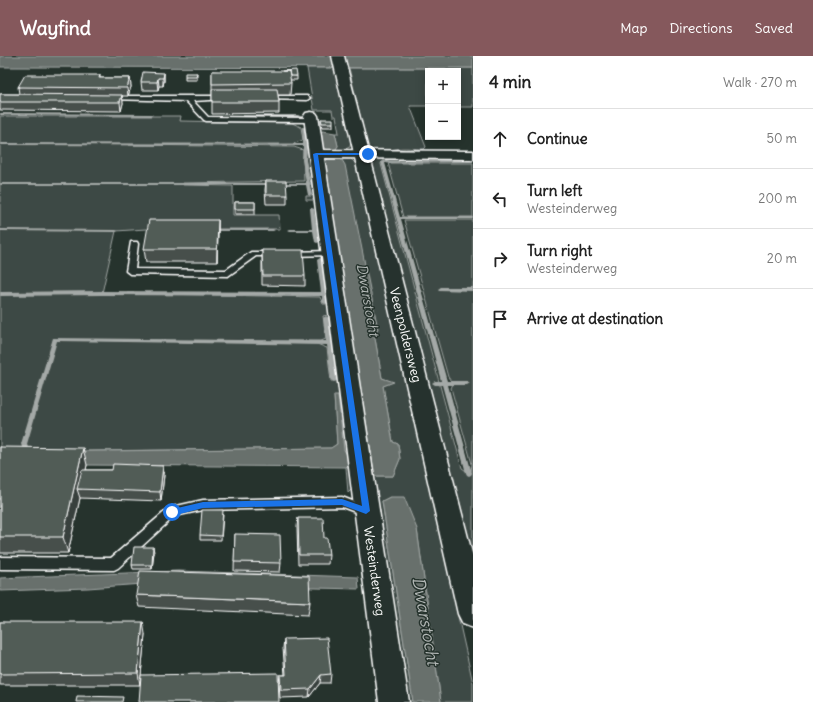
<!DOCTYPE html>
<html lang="en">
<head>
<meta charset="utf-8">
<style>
	body { margin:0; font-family:Delius,sans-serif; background:#f6f6f6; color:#222 }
	.controls { position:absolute; right:12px; top:12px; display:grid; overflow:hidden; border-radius:0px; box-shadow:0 2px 10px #0003 }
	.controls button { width:36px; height:36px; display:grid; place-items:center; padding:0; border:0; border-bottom:1px solid #e0e0e0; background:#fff; color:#222; font:20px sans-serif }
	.stop { position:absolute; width:12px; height:12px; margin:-9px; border:3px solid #1a73e8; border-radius:50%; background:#fff }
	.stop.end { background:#1a73e8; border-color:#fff; box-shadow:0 1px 4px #0008 }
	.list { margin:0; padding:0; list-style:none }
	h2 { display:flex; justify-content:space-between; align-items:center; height:52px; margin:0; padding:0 16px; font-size:17px }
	h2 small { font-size:13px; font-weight:400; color:#767676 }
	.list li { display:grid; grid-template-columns:26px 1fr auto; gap:12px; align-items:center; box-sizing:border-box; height:60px; padding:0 16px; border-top:1px solid #e0e0e0 }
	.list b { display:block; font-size:15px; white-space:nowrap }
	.list p { margin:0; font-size:13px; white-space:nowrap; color:#767676 }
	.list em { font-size:13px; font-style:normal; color:#767676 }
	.icon { flex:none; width:22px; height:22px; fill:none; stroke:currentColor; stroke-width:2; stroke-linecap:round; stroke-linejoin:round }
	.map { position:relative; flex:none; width:473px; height:646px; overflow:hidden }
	header { display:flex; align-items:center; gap:24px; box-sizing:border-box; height:56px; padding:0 20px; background:#85585c; color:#fff }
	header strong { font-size:19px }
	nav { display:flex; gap:22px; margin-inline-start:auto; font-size:14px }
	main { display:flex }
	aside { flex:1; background:#fff }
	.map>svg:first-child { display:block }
	.green { fill:#3e4944; stroke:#9ea4a2; fill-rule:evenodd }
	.water { fill:#67706c; stroke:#a4a9a7 }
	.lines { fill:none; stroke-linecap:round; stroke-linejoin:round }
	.stream { fill:#a4a9a7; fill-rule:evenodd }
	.service-casing { stroke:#fff; stroke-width:3 }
	.minor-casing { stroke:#fff; stroke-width:3 }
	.tertiary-casing { stroke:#fff; stroke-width:3 }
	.service { fill:#26332d; fill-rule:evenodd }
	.minor { fill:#26332d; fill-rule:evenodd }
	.tertiary { fill:#26332d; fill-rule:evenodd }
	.wall { fill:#464f4b; stroke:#fff }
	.shaded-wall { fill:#39403d; stroke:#fff }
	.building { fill:#515c57; stroke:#fff }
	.route { fill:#1a73e8 }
	.labels { text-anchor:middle; stroke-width:3; stroke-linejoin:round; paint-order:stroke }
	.street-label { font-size:13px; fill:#fff; stroke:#26332d }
	.water-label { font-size:14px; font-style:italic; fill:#b3b8b6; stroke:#26332d }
	.near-water-label { font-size:17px; font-style:italic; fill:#b3b8b6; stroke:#26332d }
</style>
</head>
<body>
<header>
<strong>Wayfind</strong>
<nav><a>Map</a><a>Directions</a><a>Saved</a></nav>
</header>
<main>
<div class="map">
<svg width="473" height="646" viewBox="0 0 473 646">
	<rect width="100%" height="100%" fill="#26332d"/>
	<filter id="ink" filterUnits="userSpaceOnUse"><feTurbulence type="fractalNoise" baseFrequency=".025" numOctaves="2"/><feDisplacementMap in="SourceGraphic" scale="8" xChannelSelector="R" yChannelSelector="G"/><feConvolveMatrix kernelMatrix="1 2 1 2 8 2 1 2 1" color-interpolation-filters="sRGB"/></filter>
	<g filter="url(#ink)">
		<path class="green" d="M307 12H334L351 86 350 91 343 94H335L338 90 335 77H339L336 60H333L332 54H314Z
			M349 12H473V51H458V15H428V50H410L426 91 424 93C415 93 404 91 395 93 384 95 377 99 367 90Z
			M0 60H181L180 65 292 67 301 71 303 84 293 88 129 89 294 91 303 94 304 125 183 127V129L233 130V159H279L280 173H146L116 175 102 237 320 241 323 248H326L322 206 320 203H328L354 431 348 437 346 411 348 408 344 394 338 340H334L337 388 331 392 0 396ZM328 259 336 325H331L327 292 317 288 117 284 321 285 326 283 323 260Z
			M303 71 307 95H311L318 141 314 144H306V140H311L314 139 305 104 306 95Z
			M329 101 375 420H393L400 403 398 388 393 386 383 330 393 326 382 322 374 277 336 102H350L356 108 473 627V646H441L417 473 390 441 382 445 413 646H400L324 103Z
			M473 101V104H390L382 105 381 108 462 412 469 417 471 415 472 408 451 332 453 328 448 321 404 164H473V502L372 107 377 102Z
			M388 107H473V161H403Z"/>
		<path class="water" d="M0 0H473V12L0 11Z
			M323 75 335 77 338 90 335 94 336 101 342 104 345 109 378 273 374 277 382 322 394 326 383 330 393 386 398 388 400 403 393 420H375L323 108 329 102 328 94 321 90 320 76Z
			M334 339H338L344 394C348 399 350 405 346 411L87 409 26 396 331 392 337 388Z
			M390 441H404L417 473 441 646H413L382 445Z
			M178 515 358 521 359 533 142 528 88 532 0 535V522Z"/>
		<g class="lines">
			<path class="stream" d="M0 57 151 58 153 59 151 60 0 59Z
				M242 59H298L300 60 298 61H242Z
				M302 71 305 72 307 89 306 104 310 127 311 128 310 129 312 139 310 140 308 139 306 129H0V127H306L302 104 303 90 0 89V87L303 88Z
				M473 104V106L385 107 400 161H473V163H401L447 325H467L470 327 467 329H448L472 417 471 419 469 420 467 419 466 417 442 329H435L432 327 435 325H441L381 106 383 105Z
				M310 152H312L314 153 319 186 317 187 315 186 313 175H290L288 174 290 173H312L310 153Z
				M0 173 116 174 118 175 116 176 0 175Z
				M208 173H273L275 174 273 175H208Z
				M320 202 323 204 328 246 325 248 322 246V240L102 239 0 240V236L102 235 321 236 317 204Z
				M441 231H473V235L439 234 438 233Z
				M326 260 329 262 333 287 337 324 334 326 331 324 327 289 57 285 27 388 29 396 28 398 26 399 24 398 21 388 53 282 326 285 323 262Z"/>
			<g class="service-casing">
				<path id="service" d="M111 40H225L227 41V43L193 45 208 61 311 62 314 64 311 66 206 65 204 64 186 45 109 43V41Z
					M265 40H307L310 42 307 44 263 43V41Z
					M131 186H137L138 188 135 213 226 214 251 196H274L278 198 274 200H256L228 220 130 218 126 215Z
					M330 195H333L334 197 333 199 290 200 286 198 290 196Z
					M342 441 370 452 372 455 370 458 366 460 342 451 203 454 175 460 118 512 114 514 0 513V501L111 502 168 453 172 451 203 444Z"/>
			</g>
			<g class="minor-casing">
				<path id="minor" d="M311 56 316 57 318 60 323 94 473 95V103L324 102 409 646H379L304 60 306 57Z"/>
			</g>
			<g class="tertiary-casing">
				<path id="tertiary" d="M332 0H344L473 501V572L463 568 458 558Z"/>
			</g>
			<use href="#service" class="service"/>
			<use href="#minor" class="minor"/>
			<use href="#tertiary" class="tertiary"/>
		</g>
		<path class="wall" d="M212 15 297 20V24H290L291 27 290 39H278L279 46V57L212 58Z
			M164 17V25L163 30H159L158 34H142L141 26Z
			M197 17V24H185V20Z
			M100 19V22H130L131 31 128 40H122L123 47 121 55 0 54V38H19L18 31Z
			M321 63 333 67V71H322L321 68Z
			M266 125 287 139V148H266L265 134Z
			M235 146H255V158H235Z
			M218 164V177L217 206H146L144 193Z
			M262 194 305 220V230L262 229Z
			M0 391 87 409 86 414H112L163 410 164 419 161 445 80 442 68 497H0Z
			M223 459 221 484H200V479Z
			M298 462 329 499 328 508H298L297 471Z
			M235 478 281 507 280 516 234 515Z
			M154 496 152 513H133L132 509Z
			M136 539 310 546 308 559 139 551Z
			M0 566 145 578 140 629H0Z
			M284 583 331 618 330 627H320L309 641 280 642 279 627 280 619H285L283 592Z"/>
		<path class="shaded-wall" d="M164 17V25L163 30V22Z
			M130 22 131 31 128 40 127 32Z
			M158 22 159 30 158 34 157 26Z
			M122 39 123 47 121 55 120 46Z
			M218 164V177L217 206V193Z
			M83 392 87 409 82 433H77L80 442 68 497 63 481Z
			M163 410 164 419 161 445 160 436Z
			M153 491 154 496 152 513V509Z
			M143 566 145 578 140 629 138 617Z
			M321 619 320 627 309 641 310 633Z"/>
		<path class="building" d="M296 14 297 20H290L289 15H282Z
			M212 15H289L291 27 212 28Z
			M143 16 164 17 163 22H158L157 26H141Z
			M185 17H197L196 20H185Z
			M25 19H100L99 22H130L127 32 18 31Z
			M212 33H277L279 46H212Z
			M0 38 122 39 120 46H0Z
			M321 63H333V67H322Z
			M266 125H286L287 139H266Z
			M235 146H255V153H235Z
			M149 164H218L217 193H144Z
			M262 194H303L305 220H263Z
			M0 391 83 392 63 481H0Z
			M113 408 163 410 160 436 77 433 82 414H112Z
			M202 454H223L221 480 200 479Z
			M298 462H323L324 482H327L329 499H299Z
			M235 478 280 479 281 507 234 506Z
			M134 491H153L152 509H132Z
			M140 515 309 520 310 546 136 539Z
			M0 566H143L138 617 0 618Z
			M327 582 331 618 321 619 310 633 281 634 280 619H286L284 583Z
			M278 617 279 646H139L141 619Z
			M77 640 123 641 122 646H76Z"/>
	</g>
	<path class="route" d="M316 97H368L370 98 368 99H318L370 455 366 458 342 449 203 452 172 460 169 459V454L203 446 342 443 362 450 313 98Z"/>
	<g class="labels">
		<g class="street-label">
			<text transform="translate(406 279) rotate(76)" y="5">Veenpoldersweg</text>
			<text transform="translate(375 515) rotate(82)" y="5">Westeinderweg</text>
		</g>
		<g class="water-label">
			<text transform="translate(368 244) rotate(80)" y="5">Dwarstocht</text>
		</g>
		<g class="near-water-label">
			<text transform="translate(426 565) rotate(80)" y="6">Dwarstocht</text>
		</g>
	</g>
</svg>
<div class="controls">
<button>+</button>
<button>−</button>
</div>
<div class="stop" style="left:172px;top:456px"></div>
<div class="stop end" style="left:368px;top:98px"></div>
</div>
<aside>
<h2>4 min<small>Walk · 270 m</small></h2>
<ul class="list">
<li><svg class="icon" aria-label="ahead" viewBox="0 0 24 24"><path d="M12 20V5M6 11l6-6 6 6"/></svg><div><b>Continue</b></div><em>50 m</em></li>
<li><svg class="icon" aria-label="left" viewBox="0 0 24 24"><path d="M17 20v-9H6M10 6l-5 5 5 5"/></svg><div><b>Turn left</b><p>Westeinderweg</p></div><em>200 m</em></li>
<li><svg class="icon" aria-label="right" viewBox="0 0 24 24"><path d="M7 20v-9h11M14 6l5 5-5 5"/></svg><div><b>Turn right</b><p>Westeinderweg</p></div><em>20 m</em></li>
<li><svg class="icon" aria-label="arrive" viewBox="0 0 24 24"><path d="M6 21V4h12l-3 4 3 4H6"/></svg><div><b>Arrive at destination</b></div></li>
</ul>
</aside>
</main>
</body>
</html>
